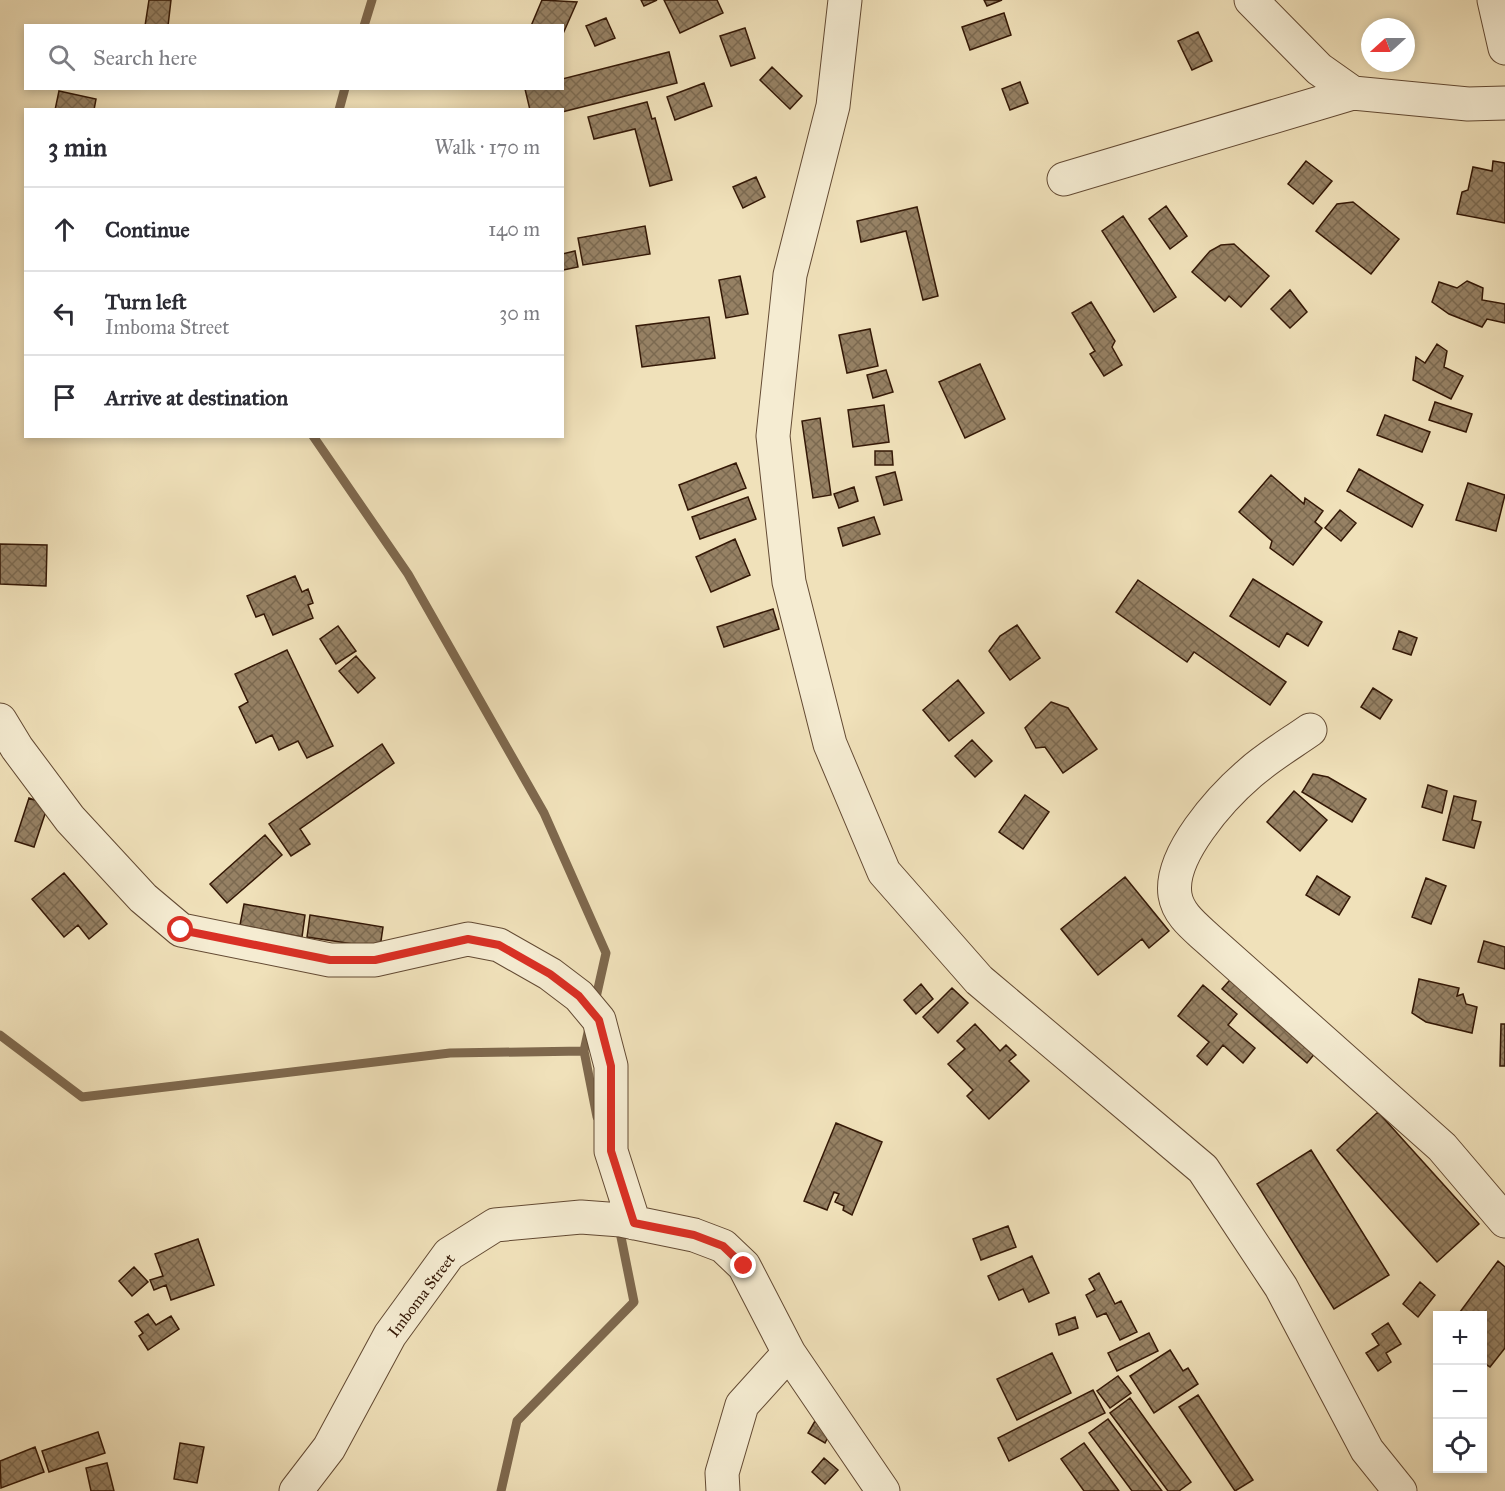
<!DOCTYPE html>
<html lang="en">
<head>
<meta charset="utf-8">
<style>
	body { margin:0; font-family:"IM FELL Great Primer",serif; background:#f7f7f7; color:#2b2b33 }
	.controls { position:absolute; right:18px; bottom:18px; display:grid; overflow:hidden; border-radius:0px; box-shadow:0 3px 9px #0003 }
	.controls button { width:54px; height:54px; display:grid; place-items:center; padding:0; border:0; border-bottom:2px solid #e1e1e2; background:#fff; color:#2b2b33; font:30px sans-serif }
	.compass { position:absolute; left:1361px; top:18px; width:54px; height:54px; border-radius:50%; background:#fff; box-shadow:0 3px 9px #0003; rotate:249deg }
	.stop { position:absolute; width:18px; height:18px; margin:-14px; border:4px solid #d93025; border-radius:50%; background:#fff }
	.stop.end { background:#d93025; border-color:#fff; box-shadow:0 2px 6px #0008 }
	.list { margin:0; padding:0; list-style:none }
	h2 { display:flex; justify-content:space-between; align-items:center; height:78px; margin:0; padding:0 24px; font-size:26px }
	h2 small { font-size:20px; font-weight:400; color:#7c7c81 }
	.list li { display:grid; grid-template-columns:39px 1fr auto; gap:18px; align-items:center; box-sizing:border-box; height:84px; padding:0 24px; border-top:2px solid #e1e1e2 }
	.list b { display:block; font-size:22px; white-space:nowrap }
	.list p { margin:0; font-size:20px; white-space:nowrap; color:#7c7c81 }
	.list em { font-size:20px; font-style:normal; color:#7c7c81 }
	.icon { flex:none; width:33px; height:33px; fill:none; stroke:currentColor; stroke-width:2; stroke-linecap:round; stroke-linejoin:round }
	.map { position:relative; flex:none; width:1505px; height:1491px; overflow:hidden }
	.search { position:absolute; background:#fff; box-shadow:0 3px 9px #0003; left:24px; top:24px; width:540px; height:66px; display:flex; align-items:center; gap:15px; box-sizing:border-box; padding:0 21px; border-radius:0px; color:#7c7c81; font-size:22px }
	.panel { position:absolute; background:#fff; box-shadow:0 3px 9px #0003; left:24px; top:108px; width:540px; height:330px; border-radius:0px }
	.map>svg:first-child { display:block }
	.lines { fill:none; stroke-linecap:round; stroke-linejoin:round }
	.stream { stroke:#7e684d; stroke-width:9 }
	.building { fill:url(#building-cross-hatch); stroke:#341806; stroke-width:1.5 }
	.minor-casing { stroke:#634a33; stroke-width:35 }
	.minor { stroke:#f5ecd2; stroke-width:33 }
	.route { stroke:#d93025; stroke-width:8 }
	.labels { text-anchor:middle; stroke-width:4.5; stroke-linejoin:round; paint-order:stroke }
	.street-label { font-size:16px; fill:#341806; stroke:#f5ecd2 }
</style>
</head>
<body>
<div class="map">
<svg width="1505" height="1491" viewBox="0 0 1505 1491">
	<defs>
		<pattern id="building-cross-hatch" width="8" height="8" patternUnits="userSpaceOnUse" patternTransform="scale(1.5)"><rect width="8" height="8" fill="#968164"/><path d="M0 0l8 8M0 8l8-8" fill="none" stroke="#7b6950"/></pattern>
	</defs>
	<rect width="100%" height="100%" fill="#f0e1ba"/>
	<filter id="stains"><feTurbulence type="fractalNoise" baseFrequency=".00333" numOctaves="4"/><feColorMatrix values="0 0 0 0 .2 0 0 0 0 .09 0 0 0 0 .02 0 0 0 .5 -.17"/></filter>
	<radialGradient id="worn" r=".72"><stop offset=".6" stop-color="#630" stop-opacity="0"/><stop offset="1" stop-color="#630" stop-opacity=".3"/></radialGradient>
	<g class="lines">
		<path class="stream" d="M364 26 372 0
			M339 110 345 88
			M313 436 408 574 544 813 606 953 595 1002
			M589 1028 584 1051 597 1117
			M0 1035 82 1097 450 1053 584 1051
			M501 1491 517 1421 634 1302 619 1227"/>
	</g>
	<path class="building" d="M149 0H171L168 26H145Z
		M542 0 577 2 562 36V26H531Z
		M641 0H657L644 6Z
		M664 0H717L723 13 680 33Z
		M984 0H1002L987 6Z
		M1004 13 1011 35 970 50 962 27Z
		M606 18 615 38 595 46 586 26Z
		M745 28 755 58 731 66 720 36Z
		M1198 32 1212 61 1192 70 1178 41Z
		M669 52 677 83 562 112V110H530L525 89 562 88V79Z
		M772 67 802 96 790 109 760 80Z
		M1020 82 1028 103 1010 110 1002 89Z
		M704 83 712 106 675 120 667 97Z
		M59 91 96 99 94 110H55Z
		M647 102 652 119 655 118 672 180 650 186 635 129 594 139 588 117Z
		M1306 161 1332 181 1313 204 1288 184Z
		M1493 161 1505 163V223L1457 214 1462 192 1468 190 1473 167 1492 171Z
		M756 177 765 197 743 208 733 187Z
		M1353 202 1399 239 1371 274 1316 231 1337 204Z
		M1166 206 1187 236 1170 249 1149 219Z
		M917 207 938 296 923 300 906 231 861 242 857 221Z
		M1123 216 1176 297 1154 312 1102 231Z
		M645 226 650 254 583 265 578 238Z
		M1234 244 1269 276 1241 307 1229 296 1225 301 1192 272 1210 251 1221 245Z
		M575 251 578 267 563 270 562 254Z
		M740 276 748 314 726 318 719 280Z
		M1467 281 1483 288 1482 300 1505 304V323L1487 319 1482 327 1449 314 1432 302 1439 282 1457 288Z
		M1290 290 1307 312 1290 328 1271 309Z
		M1091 302 1115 341 1112 347 1122 365 1104 376 1090 354 1095 351 1072 313Z
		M709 317 715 358 642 367 636 326Z
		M870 329 878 366 847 373 839 335Z
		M1437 344 1447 351 1444 367 1463 376 1451 399 1413 380 1416 357 1425 363Z
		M980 364 1005 419 965 438 939 382Z
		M886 370 893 392 873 398 867 375Z
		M1435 402 1472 414 1466 432 1429 420Z
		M884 405 889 442 853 447 848 410Z
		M1385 415 1430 432 1422 452 1377 435Z
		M820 418 831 495 813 498 802 421Z
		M875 451H892L893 465H875Z
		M736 463 746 488 688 510 679 485Z
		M1359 469 1423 505 1412 527 1347 491Z
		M895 472 902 500 884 505 876 477Z
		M1271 475 1304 504 1305 498 1323 511 1315 522 1322 528 1293 565 1270 548 1272 541 1239 512Z
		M1468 483 1505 495 1496 531 1456 520Z
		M854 487 858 501 839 508 834 494Z
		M748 497 756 519 700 539 692 517Z
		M1340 510 1356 523 1341 541 1325 528Z
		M874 517 880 534 843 546 838 528Z
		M735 539 750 575 711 592 696 557Z
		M0 544 47 545 46 586 0 584Z
		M295 576 302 592 308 589 313 603 308 605 313 618 273 635 264 614 256 617 247 596Z
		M1253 579 1322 622 1308 646 1287 633 1279 647 1230 616Z
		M1138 580 1286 682 1270 705 1194 652 1187 662 1116 612Z
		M773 609 779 629 724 647 717 627Z
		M1017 625 1040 658 1010 680 989 651 1000 636Z
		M338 626 356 651 336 664 320 639Z
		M1399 631 1417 638 1411 655 1393 649Z
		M287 650 333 746 307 758 298 741 279 750 272 735 256 743 239 707 248 702 235 674Z
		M356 656 375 678 358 693 339 671Z
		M958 680 984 713 949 741 923 710Z
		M1373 688 1392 700 1380 719 1361 707Z
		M1051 702 1068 708 1097 749 1063 773 1045 747 1036 748 1025 728Z
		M972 740 992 761 975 777 955 756Z
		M382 744 394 763 300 829 310 844 291 856 269 824Z
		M1313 774 1328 777 1366 799 1352 822 1302 792Z
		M1428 785 1447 791 1442 813 1422 807Z
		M1294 791 1327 820 1300 851 1267 822Z
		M1025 795 1049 812 1023 849 999 832Z
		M1454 796 1476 801 1472 820 1481 822 1474 848 1443 840Z
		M29 798 48 805 34 847 15 841Z
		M265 835 282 855 227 903 210 884Z
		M64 873 107 924 89 939 78 925 64 937 32 899Z
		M1317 876 1350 897 1339 915 1306 895Z
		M1125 877 1169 931 1149 948 1142 939 1098 975 1061 929Z
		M1426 878 1446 886 1431 924 1412 917Z
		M244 904 305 915 302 937 240 925Z
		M310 915 383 927 380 948 307 937Z
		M1484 941 1505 947V969L1478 962Z
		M1237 972 1321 1046 1307 1063 1222 989Z
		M1419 979 1459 988 1457 996 1463 994 1466 1004 1477 1007 1472 1033 1426 1022 1412 1013Z
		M921 984 933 999 916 1014 904 1000Z
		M1203 985 1237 1014 1228 1025 1255 1048 1243 1063 1223 1045 1207 1065 1197 1056 1209 1042 1178 1016Z
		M952 988 968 1003 938 1033 923 1017Z
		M975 1024 1000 1051 1006 1045 1016 1055 1009 1061 1029 1081 989 1119 967 1096 973 1090 948 1064 965 1049 957 1041Z
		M1501 1024H1505V1066H1500Z
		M1378 1112 1479 1224 1437 1262 1337 1150Z
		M836 1123 882 1142 852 1215 843 1210 844 1206 835 1202 839 1194 834 1192 827 1210 804 1201Z
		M1311 1150 1389 1275 1334 1309 1257 1184Z
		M1008 1226 1016 1247 981 1260 973 1239Z
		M198 1239 214 1285 171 1300 166 1285 154 1290 150 1280 163 1276 155 1254Z
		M1032 1256 1049 1293 1029 1302 1023 1289 999 1300 988 1276Z
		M1498 1261 1505 1267V1348L1490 1367 1482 1362V1316H1457Z
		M134 1267 148 1282 132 1296 119 1281Z
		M1099 1273 1115 1304 1121 1301 1137 1332 1120 1340 1106 1313 1097 1317 1086 1295 1095 1290 1089 1279Z
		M1420 1282 1435 1295 1418 1317 1403 1304Z
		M148 1314 156 1325 171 1316 179 1329 148 1350 139 1336 143 1333 135 1322Z
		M1075 1317 1078 1328 1059 1335 1056 1324Z
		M1388 1323 1401 1344 1386 1353 1391 1362 1378 1371 1366 1353 1379 1345 1372 1334Z
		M1149 1333 1158 1351 1117 1371 1108 1353Z
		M1170 1350 1183 1371 1188 1368 1198 1384 1154 1413 1130 1376Z
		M1052 1353 1071 1393 1017 1420 997 1379Z
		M1118 1376 1131 1393 1110 1408 1097 1391Z
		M1093 1390 1105 1413 1009 1461 998 1438Z
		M1198 1395 1253 1480 1235 1491 1179 1407Z
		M1130 1398 1191 1482 1179 1491H1168L1110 1413Z
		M1108 1419 1162 1491H1132L1089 1433Z
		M815 1421 831 1431 825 1443 808 1433Z
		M98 1432 105 1453 49 1472 42 1451Z
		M180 1443 204 1447 197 1483 174 1479Z
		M1084 1443 1119 1491H1084L1061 1459Z
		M35 1447 44 1472 1 1488 0 1461Z
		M824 1458 838 1470 825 1484 812 1472Z
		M107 1463 114 1491H91L86 1468Z"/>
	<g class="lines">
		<g class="minor-casing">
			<path id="minor" d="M845 0 833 106 790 275 773 436 789 582 830 744 884 872 979 980 1203 1169 1281 1287 1367 1450 1400 1491
				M1251 0 1319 69 1353 93
				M1494 0 1505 48
				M1064 179 1353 93 1468 104 1505 103
				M0 720 17 748 70 819 143 898 181 930 330 960H375L468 939 499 945 550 974 579 996 599 1020 611 1066V1151L634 1223
				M1310 730C1290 744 1268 757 1250 773 1221 798 1169 855 1175 895 1178 914 1194 926 1207 938L1442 1147 1505 1221
				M296 1491 329 1448 390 1335 449 1254 495 1225 581 1217 621 1220 694 1235 723 1246 744 1266 789 1353 883 1491
				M723 1491 722 1473 742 1405 789 1353"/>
		</g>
		<use href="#minor" class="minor"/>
	</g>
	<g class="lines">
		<path class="route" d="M181 930 330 960H375L468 939 499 945 550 974 579 996 599 1020 611 1066V1151L634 1223 694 1235 723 1246 744 1266"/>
	</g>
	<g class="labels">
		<g class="street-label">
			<text transform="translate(421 1295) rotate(-53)" y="6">Imboma Street</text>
		</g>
	</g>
	<rect width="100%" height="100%" filter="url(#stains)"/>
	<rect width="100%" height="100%" fill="url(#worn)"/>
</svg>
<div class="controls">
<button>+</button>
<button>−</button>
<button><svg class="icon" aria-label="locate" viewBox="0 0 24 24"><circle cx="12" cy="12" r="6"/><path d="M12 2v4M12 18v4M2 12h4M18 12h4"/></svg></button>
</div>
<svg class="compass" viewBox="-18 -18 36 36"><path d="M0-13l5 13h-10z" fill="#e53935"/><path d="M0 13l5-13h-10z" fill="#7c7c81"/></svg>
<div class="stop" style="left:181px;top:930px"></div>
<div class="stop end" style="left:744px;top:1266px"></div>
<div class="search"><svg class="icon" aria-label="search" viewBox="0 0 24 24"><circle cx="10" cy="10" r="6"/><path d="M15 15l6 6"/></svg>Search here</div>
<section class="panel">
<h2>3 min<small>Walk · 170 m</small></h2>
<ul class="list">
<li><svg class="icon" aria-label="ahead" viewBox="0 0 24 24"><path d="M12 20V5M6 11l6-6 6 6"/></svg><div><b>Continue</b></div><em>140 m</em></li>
<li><svg class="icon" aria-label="left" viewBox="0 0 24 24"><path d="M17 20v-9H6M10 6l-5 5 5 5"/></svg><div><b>Turn left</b><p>Imboma Street</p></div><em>30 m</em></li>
<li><svg class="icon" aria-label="arrive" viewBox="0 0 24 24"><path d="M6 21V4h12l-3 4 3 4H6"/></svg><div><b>Arrive at destination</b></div></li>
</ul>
</section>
</div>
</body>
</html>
